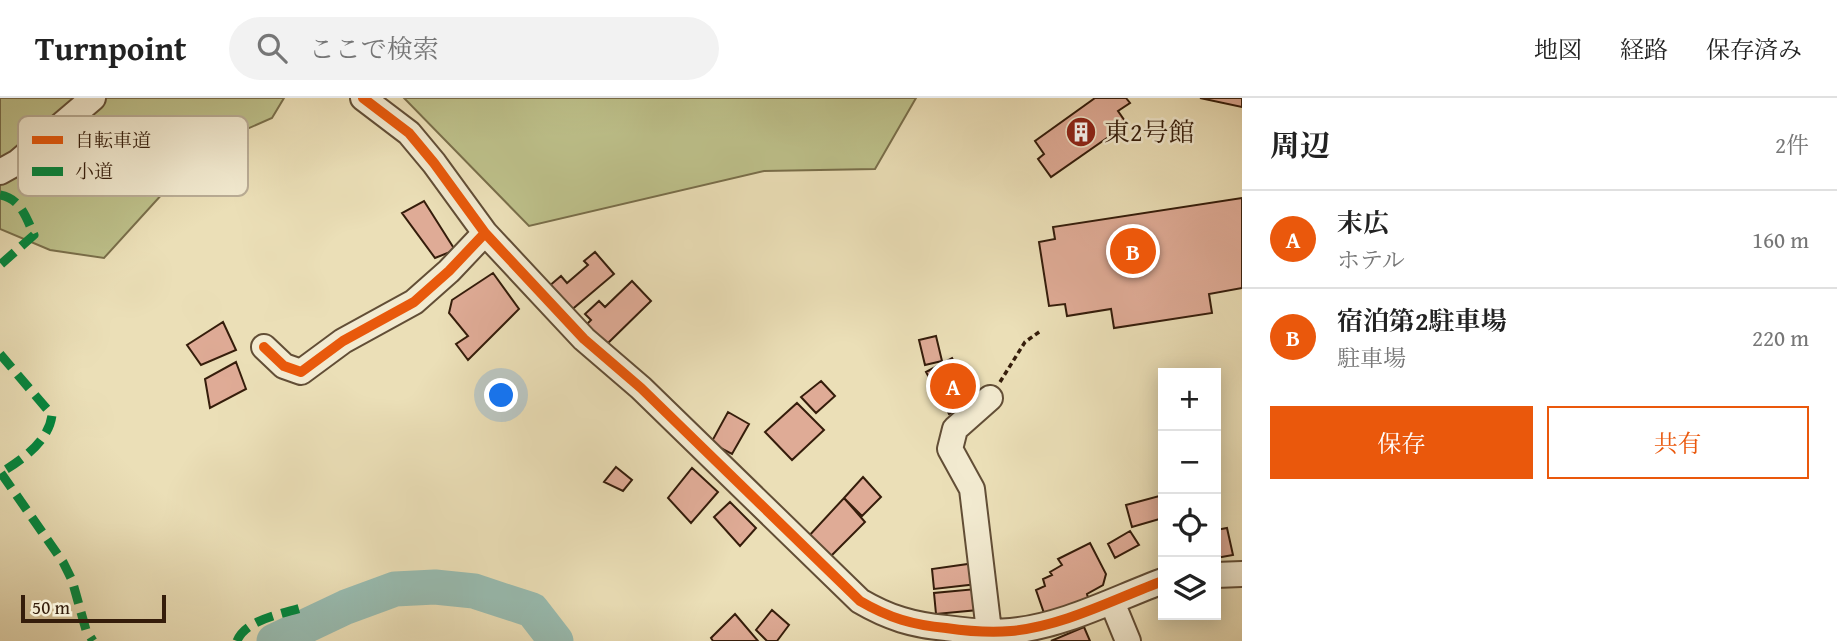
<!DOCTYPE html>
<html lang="ja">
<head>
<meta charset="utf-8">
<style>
	body { margin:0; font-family:"Gentium Book Plus","Noto Serif JP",serif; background:#f2f2f2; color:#222 }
	.controls { position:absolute; right:21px; bottom:21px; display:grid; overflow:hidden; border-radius:0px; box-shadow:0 4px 18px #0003 }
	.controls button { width:63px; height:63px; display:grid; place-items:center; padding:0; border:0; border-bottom:2px solid #e0e0e0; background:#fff; color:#222; font:35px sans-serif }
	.scale { position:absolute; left:21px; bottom:18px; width:145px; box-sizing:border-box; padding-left:7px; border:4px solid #351d0b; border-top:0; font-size:19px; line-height:24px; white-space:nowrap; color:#351d0b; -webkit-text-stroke:5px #f2ead0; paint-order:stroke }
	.you { position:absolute; left:502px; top:298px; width:24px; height:24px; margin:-18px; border:5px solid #fff; border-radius:50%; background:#1a73e8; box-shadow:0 0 0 10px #1a73e833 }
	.badge { display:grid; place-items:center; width:46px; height:46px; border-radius:50%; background:#ea580c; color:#fff; font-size:23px; font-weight:700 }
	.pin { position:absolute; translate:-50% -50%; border:4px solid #fff; box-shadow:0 2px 7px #0006 }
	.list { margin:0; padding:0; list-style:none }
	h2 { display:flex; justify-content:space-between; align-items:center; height:91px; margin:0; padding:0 28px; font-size:30px }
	h2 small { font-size:23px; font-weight:400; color:#767676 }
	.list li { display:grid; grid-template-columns:46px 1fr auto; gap:21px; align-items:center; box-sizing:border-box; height:98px; padding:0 28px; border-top:2px solid #e0e0e0 }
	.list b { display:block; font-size:26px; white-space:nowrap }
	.list p { margin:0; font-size:23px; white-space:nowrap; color:#767676 }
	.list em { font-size:23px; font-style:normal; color:#767676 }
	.actions { display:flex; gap:14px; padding:21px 28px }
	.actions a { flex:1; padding:16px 0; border:2px solid #ea580c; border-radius:0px; text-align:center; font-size:24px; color:#ea580c }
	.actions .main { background:#ea580c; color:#fff }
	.icon { flex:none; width:38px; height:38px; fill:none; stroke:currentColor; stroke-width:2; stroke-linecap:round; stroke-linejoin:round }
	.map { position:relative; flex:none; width:1242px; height:543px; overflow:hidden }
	header { display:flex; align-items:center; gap:42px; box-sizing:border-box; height:98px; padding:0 35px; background:#fff; border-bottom:2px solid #e0e0e0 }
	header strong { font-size:33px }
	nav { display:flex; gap:38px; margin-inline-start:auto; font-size:24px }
	.search { width:490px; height:63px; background:#f2f2f2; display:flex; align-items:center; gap:18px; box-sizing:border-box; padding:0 24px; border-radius:38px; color:#767676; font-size:26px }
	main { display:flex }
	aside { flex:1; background:#fff }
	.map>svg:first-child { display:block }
	.green { fill:#bdc08a; stroke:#796e4a; stroke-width:2 }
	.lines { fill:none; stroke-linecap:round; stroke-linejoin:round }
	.river { stroke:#98bcb1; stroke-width:35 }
	.building { fill:#dfab96; stroke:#351d0b; stroke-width:2 }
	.minor-casing { stroke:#624e36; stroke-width:28 }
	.path { stroke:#351d0b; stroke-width:3.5; stroke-dasharray:5 3.5; stroke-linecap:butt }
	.minor { stroke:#f2ead0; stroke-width:24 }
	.quiet { stroke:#00873e; stroke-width:9; stroke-dasharray:18 9; stroke-linecap:butt }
	.cycleway-casing { stroke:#f2ead0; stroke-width:15 }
	.cycleway { stroke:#e8590c; stroke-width:10 }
	.labels { text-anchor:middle; stroke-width:5; stroke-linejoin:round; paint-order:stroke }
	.poi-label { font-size:26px; fill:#351d0b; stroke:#f2ead0; text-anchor:start }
	.key { fill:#f2ead0; stroke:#b9ac95; stroke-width:2 }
	.key-label { font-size:19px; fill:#351d0b }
</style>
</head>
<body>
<header>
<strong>Turnpoint</strong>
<div class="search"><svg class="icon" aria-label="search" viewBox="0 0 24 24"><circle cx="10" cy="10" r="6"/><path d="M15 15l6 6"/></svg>ここで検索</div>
<nav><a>地図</a><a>経路</a><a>保存済み</a></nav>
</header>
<main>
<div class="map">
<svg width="1242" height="543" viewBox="0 0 1242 543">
	<rect width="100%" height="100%" fill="#ebdfb7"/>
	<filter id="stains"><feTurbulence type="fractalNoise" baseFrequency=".00286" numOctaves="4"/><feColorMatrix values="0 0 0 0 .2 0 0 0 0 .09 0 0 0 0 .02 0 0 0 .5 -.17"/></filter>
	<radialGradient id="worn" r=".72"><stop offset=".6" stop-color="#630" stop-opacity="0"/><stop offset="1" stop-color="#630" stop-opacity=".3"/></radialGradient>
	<path class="green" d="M0 0H284L272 20 217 44 174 83 104 160 50 152 0 131Z
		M404 0H916L875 71 764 73 529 128Z"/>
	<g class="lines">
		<path class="river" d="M274 543 346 509 395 491 435 489 474 493 532 512 556 543"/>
	</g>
	<path class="building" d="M1095 0H1126L1130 5 1118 13 1127 26 1051 79 1038 61 1044 56 1035 43Z
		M1200 0H1242V9Z
		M1242 100V190L1209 196 1212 215 1114 230 1111 211 1067 218 1065 206 1049 208 1039 144 1055 141 1053 129Z
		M424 103 455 152 435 160 402 115Z
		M595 154 614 176 569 214 548 189 561 178 567 185 588 167 584 163Z
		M493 175 519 211 468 262 456 246 468 238 449 215 452 202Z
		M632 183 651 203 606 247 586 227 591 222 585 216 599 203 605 209Z
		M223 224 236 252 201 267 187 247Z
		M936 238 942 263 925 267 919 242Z
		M952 260 957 270 961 267 979 300 949 316 926 274Z
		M236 264 246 291 210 310 205 281Z
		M821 283 835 298 816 315 801 299Z
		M797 305 824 332 792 362 765 334Z
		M728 314 749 326 732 356 711 345Z
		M616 369 632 382 623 393 604 384Z
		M692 370 718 394 691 425 668 400Z
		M863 379 881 399 862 418 844 400Z
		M1163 397V420L1132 429 1126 407Z
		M844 400 865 424 829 460 807 440Z
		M730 404 756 430 740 448 714 419Z
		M1227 430 1233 457 1216 460V432Z
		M1130 433 1139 447 1115 460 1108 446Z
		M1090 445 1106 476 1103 487 1087 496 1089 503 1045 518 1036 492 1045 488 1043 481 1052 477 1050 474 1062 467 1058 461Z
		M975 465 977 486 934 491 932 471Z
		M976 491 978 512 936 516 934 495Z
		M772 512 789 527 777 543H767L756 532Z
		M735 516 758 543H713L711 540Z
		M1084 529 1090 543H1051Z"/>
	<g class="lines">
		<g class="minor-casing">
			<path id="minor" d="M363 0 409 35 434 65 485 135 584 241 641 290 860 503C889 520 913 527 946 530 967 533 990 535 1011 533 1064 528 1114 501 1163 483
				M0 74 18 64 93 0
				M264 249 284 268 301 274 343 243 414 204 449 173 485 135
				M1216 477 1242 476
				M1112 504 1128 543
				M989 533 972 391 950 351 955 331 990 300"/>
		</g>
		<path class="path" d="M1000 284 1025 244 1042 232"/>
		<use href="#minor" class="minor"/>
		<path class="quiet" d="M0 97C21 101 26 119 34 137L0 167
			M0 256 52 317C49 343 21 363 0 375
			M1 375 63 464 72 482 86 532 93 543
			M237 543C245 522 281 516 301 510"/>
		<g class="cycleway-casing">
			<path id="cycleway" d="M363 0 409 35 434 65 485 135 584 241 641 290 860 503C889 520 913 527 946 530 967 533 990 535 1011 533 1064 528 1114 501 1163 483
				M264 249 284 268 301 274 343 243 414 204 449 173 485 135"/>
		</g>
		<use href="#cycleway" class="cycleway"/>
	</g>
	<defs>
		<g id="building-disc" transform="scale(1.575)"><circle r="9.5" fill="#8f2418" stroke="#f2ead0"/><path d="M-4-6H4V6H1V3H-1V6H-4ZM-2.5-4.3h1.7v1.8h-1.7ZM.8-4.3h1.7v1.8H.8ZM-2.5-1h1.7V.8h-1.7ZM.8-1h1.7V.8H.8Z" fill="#fff"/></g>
	</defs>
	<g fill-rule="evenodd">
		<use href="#building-disc" x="1081" y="34"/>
	</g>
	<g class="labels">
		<g class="poi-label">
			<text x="1104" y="43">東2号館</text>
		</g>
	</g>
	<rect x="18" y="18" width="230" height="80" rx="10" class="key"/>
	<rect x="32" y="38" width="31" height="8" fill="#e8590c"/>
	<rect x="32" y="69" width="31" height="9" fill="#00873e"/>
	<g class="key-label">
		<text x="75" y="49">自転車道</text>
		<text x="75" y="80">小道</text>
	</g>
	<rect width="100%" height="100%" filter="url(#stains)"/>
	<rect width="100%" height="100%" fill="url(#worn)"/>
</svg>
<div class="controls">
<button>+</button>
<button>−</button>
<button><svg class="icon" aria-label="locate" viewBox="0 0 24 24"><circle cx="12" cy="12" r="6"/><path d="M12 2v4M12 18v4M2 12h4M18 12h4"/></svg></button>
<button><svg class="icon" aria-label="layers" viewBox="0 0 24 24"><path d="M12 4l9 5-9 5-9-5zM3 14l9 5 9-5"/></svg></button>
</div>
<div class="scale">50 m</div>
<div class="you"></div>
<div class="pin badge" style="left:953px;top:288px">A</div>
<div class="pin badge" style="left:1133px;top:153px">B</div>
</div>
<aside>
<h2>周辺<small>2件</small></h2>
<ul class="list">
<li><span class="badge">A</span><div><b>末広</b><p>ホテル</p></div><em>160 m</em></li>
<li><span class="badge">B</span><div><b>宿泊第2駐車場</b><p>駐車場</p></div><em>220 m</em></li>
</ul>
<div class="actions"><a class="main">保存</a><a>共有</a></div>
</aside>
</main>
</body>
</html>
